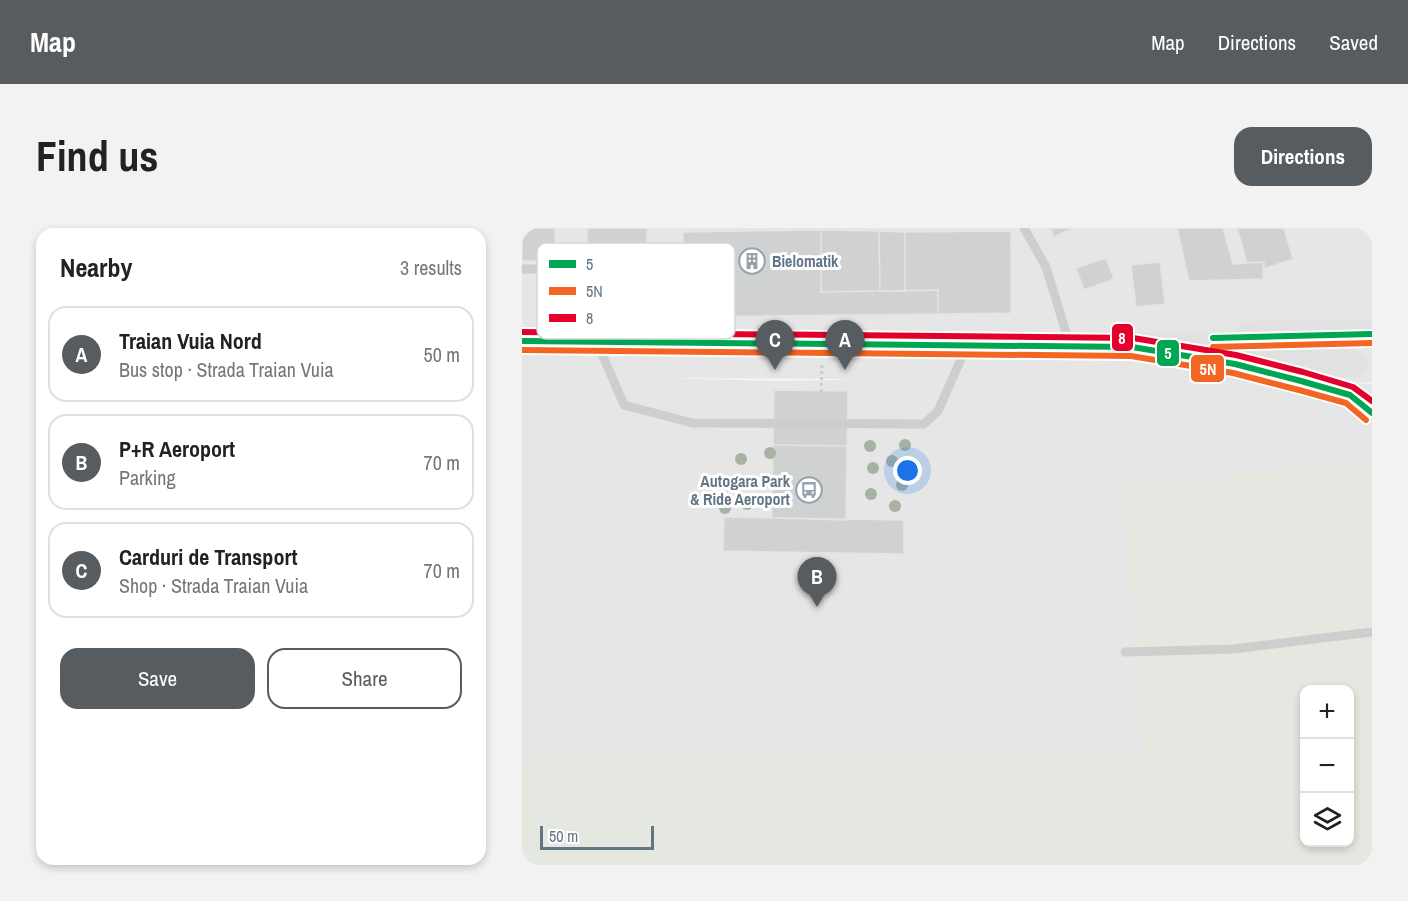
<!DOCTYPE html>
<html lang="en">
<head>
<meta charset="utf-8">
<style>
	body { margin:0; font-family:"Archivo Narrow",sans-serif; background:#f2f2f2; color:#222 }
	.controls { position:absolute; right:18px; bottom:18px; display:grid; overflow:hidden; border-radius:12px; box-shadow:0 3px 9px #0003 }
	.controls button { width:54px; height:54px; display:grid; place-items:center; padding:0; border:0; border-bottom:2px solid #e0e0e0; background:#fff; color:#222; font:30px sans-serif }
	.scale { position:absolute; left:18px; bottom:15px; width:114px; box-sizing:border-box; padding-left:6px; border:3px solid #627585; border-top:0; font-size:16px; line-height:21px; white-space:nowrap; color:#627585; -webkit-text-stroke:4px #fff; paint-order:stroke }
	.you { position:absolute; left:386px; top:243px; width:21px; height:21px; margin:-15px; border:4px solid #fff; border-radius:50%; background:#1a73e8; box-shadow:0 0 0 9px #1a73e833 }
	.badge { display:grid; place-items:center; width:39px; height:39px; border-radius:50%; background:#565c60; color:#fff; font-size:20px; font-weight:700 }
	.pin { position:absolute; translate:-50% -50px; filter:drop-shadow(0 2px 3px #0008) }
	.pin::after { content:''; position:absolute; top:32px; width:21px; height:18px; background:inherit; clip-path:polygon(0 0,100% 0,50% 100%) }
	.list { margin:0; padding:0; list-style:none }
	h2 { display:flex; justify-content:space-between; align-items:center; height:78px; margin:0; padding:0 24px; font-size:26px }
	h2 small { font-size:20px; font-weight:400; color:#767676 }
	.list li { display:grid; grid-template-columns:39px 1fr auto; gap:18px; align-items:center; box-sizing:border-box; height:96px; margin:0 12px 12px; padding:0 12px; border:2px solid #e0e0e0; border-radius:18px }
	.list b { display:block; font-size:22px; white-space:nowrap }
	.list p { margin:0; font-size:20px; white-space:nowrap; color:#767676 }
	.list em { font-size:20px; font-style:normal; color:#767676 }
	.actions { display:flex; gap:12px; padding:18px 24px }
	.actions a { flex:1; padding:14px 0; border:2px solid #565c60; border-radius:18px; text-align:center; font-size:21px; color:#565c60 }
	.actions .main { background:#565c60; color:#fff }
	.icon { flex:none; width:33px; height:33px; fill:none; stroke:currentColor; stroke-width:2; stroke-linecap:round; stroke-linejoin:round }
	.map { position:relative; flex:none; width:850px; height:637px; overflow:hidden; border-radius:18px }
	header { display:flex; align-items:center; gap:36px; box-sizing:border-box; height:84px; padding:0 30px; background:#565c60; color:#fff }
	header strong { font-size:28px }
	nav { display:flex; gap:33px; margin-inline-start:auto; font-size:21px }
	.intro { display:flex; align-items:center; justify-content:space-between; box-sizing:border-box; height:144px; padding:0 36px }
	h1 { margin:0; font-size:42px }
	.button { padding:15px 27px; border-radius:18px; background:#565c60; color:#fff; font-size:21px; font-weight:700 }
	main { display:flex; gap:36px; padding:0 36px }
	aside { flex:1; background:#fff; border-radius:18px; box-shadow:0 3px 9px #0003 }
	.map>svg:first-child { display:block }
	.built { fill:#e5e6e5; fill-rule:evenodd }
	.green { fill:#e4e8e0; fill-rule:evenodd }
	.building { fill:#d0d1d1; stroke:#e4e4e2; stroke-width:1.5 }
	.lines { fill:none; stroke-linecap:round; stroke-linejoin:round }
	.path { stroke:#cbcccc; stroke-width:3; stroke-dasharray:3 3; stroke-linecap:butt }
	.service { stroke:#cdcfcf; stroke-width:9 }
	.primary { stroke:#e1e1e2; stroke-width:28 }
	.bus-1-casing { stroke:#fff; stroke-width:10 }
	.bus-2-casing { stroke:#fff; stroke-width:10 }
	.bus-3-casing { stroke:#fff; stroke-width:10 }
	.bus-1 { stroke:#00a651; stroke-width:6 }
	.bus-2 { stroke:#f26522; stroke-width:6 }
	.bus-3 { stroke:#e4002b; stroke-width:6 }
	.tree { fill:#a7b2a3 }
	.labels { text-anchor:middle; stroke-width:6; stroke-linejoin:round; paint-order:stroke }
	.poi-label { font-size:16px; font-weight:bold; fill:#627585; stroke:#fff; text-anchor:start }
	.key { fill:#fff; stroke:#d0d6da; stroke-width:1.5 }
	.key-label { font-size:16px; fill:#627585 }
	.line-badge { stroke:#fff; stroke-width:2 }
	.badge-label { font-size:16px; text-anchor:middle; font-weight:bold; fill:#fff }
</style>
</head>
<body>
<header>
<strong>Map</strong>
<nav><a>Map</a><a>Directions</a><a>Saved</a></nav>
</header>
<div class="intro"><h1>Find us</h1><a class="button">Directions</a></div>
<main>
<aside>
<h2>Nearby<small>3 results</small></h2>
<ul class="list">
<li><span class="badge">A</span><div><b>Traian Vuia Nord</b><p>Bus stop · Strada Traian Vuia</p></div><em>50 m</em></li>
<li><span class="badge">B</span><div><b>P+R Aeroport</b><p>Parking</p></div><em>70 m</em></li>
<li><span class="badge">C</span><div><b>Carduri de Transport</b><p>Shop · Strada Traian Vuia</p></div><em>70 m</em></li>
</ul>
<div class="actions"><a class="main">Save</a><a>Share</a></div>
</aside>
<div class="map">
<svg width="850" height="637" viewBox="0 0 850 637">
	<rect width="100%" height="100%" fill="#f5f5f2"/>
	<path class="built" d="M0 0H850V154L824 155 850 156V637H0ZM139 150 320 151V152L255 153ZM782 461H828V614H782Z"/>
	<path class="green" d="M850 234V637H0V529H621L600 256ZM782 461H828V614H782Z"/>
	<path class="building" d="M0 0H33L34 33H0Z
		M65 0H125V61L66 62Z
		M528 0H551L532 9Z
		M655 0H701L711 36 742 34 741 51 667 53Z
		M715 0H762L771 31 741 41 742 34 725 35Z
		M299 2V64L416 62V86L162 89 161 4Z
		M299 2 357 3 358 63 299 64Z
		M357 3 383 4V63H358Z
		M489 3V85L416 86V62L383 63V4Z
		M584 30 592 51 562 62 554 40Z
		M638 34 643 76 614 79 609 37Z
		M252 162 326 163 325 218 251 217Z
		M251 217 325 218 324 292 250 290Z
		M202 289 382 292V326L201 323Z"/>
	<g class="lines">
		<path class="path" d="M299 170 300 136"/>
		<path class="service" d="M502 0 524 39 547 114
			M0 41H30
			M77 119 102 177 170 195 402 196 416 183 443 122
			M603 424 712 421 850 404"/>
		<path class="primary" d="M728 107 850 106
			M0 113 678 119 832 136
			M707 135 828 167 850 185"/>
		<g class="bus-1-casing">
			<path id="bus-1" d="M691 110 850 106
				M0 113 610 119 713 136 779 153 828 167 850 185"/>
		</g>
		<g class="bus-2-casing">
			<path id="bus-2" d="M691 119 850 115
				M0 122 609 128 711 145 777 162 824 175 844 192"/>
		</g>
		<g class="bus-3-casing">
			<path id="bus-3" d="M0 104 611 110 714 127 781 144 831 159 850 173"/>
		</g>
		<use href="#bus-1" class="bus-1"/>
		<use href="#bus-2" class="bus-2"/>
		<use href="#bus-3" class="bus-3"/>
	</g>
	<g class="tree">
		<circle cx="383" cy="217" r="6"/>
		<circle cx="348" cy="218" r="6"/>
		<circle cx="248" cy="225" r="6"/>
		<circle cx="219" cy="231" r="6"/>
		<circle cx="370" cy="233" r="6"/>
		<circle cx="351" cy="240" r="6"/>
		<circle cx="246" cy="254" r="6"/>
		<circle cx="204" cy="255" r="6"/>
		<circle cx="380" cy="257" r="6"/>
		<circle cx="349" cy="266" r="6"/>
		<circle cx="225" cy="276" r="6"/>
		<circle cx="373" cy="278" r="6"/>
		<circle cx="203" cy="280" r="6"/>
	</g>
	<defs>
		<g id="building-ring" transform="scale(1.35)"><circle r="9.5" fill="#fff" stroke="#95a2ab" stroke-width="1.5"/><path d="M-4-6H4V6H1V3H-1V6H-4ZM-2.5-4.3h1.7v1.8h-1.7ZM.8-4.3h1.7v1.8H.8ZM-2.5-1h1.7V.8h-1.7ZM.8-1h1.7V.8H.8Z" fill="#95a2ab"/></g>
		<g id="bus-ring" transform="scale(1.35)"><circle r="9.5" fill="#fff" stroke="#95a2ab" stroke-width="1.5"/><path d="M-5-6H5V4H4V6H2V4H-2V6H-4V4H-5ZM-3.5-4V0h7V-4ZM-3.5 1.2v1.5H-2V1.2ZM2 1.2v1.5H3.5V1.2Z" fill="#95a2ab"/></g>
	</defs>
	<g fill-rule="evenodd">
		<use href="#building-ring" x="230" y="33"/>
		<use href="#bus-ring" x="287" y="262"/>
	</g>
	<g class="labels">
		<g class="poi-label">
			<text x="250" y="39">Bielomatik</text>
			<text x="268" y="259" text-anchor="end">Autogara Park<tspan x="268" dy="18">&amp; Ride Aeroport</tspan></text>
		</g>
	</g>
	<rect x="15" y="15" width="198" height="96" rx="9" class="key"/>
	<rect x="27" y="32" width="27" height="8" fill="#00a651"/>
	<rect x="27" y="59" width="27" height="8" fill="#f26522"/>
	<rect x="27" y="86" width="27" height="8" fill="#e4002b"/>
	<g class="key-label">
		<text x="64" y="42">5</text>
		<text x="64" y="69">5N</text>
		<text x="64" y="96">8</text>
	</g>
	<g class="line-badge">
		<rect x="589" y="95" width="23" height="29" rx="6" fill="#e4002b"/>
		<rect x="634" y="111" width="24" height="28" rx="6" fill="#00a651"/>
		<rect x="668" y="126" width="35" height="29" rx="6" fill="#f26522"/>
	</g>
	<g class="badge-label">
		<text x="600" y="116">8</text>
		<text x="646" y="131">5</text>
		<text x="686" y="147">5N</text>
	</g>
</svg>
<div class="controls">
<button>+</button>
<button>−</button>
<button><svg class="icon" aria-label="layers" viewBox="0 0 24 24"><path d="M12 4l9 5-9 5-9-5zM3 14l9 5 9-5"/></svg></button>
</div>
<div class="scale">50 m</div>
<div class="you"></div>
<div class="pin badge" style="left:323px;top:142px">A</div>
<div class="pin badge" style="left:295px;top:379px">B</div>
<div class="pin badge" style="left:253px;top:142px">C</div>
</div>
</main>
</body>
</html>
